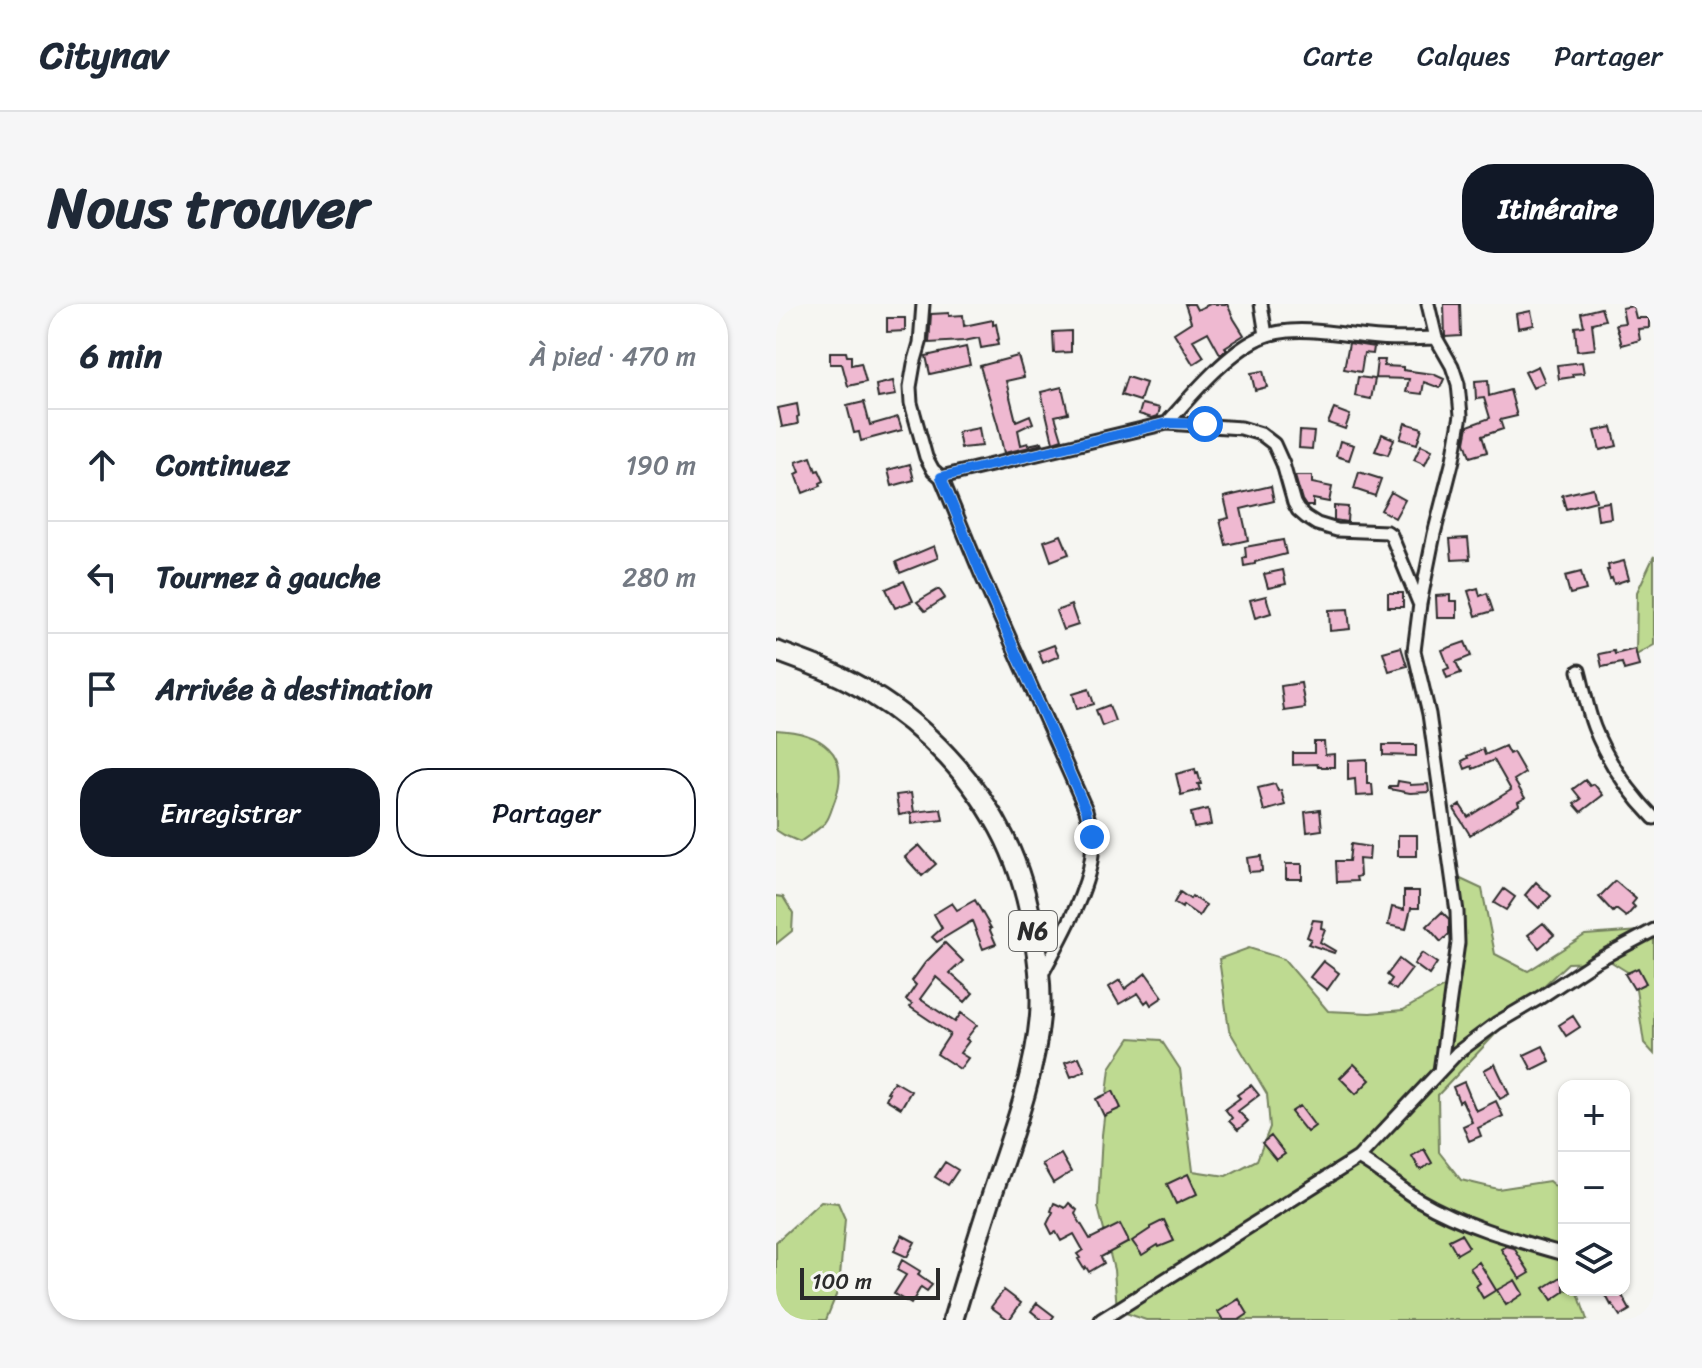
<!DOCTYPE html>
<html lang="fr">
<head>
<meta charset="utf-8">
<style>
	body { margin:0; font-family:Sriracha,sans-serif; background:#f6f6f7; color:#1f2937 }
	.controls { position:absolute; right:24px; bottom:24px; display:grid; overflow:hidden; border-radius:16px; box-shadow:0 2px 6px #0004 }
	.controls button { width:72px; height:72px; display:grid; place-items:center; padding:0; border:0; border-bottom:2px solid #e0e1e3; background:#fff; color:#1f2937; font:40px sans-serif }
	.scale { position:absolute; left:24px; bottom:20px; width:140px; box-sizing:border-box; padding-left:8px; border:4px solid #2b2b2b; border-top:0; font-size:22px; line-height:28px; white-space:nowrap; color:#2b2b2b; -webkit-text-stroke:6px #f6f6f2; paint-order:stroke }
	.stop { position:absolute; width:24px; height:24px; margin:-18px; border:6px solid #1a73e8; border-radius:50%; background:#fff }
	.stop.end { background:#1a73e8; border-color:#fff; box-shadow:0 2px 8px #0008 }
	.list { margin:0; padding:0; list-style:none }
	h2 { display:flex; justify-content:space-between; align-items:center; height:104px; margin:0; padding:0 32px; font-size:34px }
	h2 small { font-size:26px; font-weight:400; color:#747a83 }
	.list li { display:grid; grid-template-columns:52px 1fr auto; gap:24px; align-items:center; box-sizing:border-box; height:112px; padding:0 32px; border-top:2px solid #e0e1e3 }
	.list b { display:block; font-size:30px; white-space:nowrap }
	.list em { font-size:26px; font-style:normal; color:#747a83 }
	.actions { display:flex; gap:16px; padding:24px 32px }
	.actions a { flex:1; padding:18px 0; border:2px solid #111827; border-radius:32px; text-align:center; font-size:28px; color:#111827 }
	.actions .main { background:#111827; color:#fff }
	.icon { flex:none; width:44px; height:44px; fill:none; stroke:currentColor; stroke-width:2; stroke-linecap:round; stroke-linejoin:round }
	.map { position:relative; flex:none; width:878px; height:1016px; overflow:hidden; border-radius:32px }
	header { display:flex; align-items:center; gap:48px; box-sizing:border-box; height:112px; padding:0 40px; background:#fff; border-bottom:2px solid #e0e1e3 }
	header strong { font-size:38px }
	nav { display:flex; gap:44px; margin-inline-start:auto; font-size:28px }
	.intro { display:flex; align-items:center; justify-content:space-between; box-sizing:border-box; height:192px; padding:0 48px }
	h1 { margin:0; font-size:56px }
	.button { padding:20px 36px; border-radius:32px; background:#111827; color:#fff; font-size:28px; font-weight:700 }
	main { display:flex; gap:48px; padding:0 48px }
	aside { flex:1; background:#fff; border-radius:32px; box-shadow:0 2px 6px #0004 }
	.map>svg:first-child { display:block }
	.green { fill:#beda91; stroke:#74825e; stroke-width:2 }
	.building { fill:#efb9d1; stroke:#2b2b2b; stroke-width:2 }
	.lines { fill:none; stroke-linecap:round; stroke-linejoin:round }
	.minor-casing { stroke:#2b2b2b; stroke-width:17 }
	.trunk-casing { stroke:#2b2b2b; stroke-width:24 }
	.minor { stroke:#f6f6f2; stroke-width:11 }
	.trunk { stroke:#f6f6f2; stroke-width:18 }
	.route { stroke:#1a73e8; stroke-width:10 }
	.labels { text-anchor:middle; stroke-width:8; stroke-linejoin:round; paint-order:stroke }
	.shield { fill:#f6f6f2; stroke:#686867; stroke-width:2 }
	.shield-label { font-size:24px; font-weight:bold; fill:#2b2b2b }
</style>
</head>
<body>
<header>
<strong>Citynav</strong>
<nav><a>Carte</a><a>Calques</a><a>Partager</a></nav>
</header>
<div class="intro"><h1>Nous trouver</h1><a class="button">Itinéraire</a></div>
<main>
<aside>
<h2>6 min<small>À pied · 470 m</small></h2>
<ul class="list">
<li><svg class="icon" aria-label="ahead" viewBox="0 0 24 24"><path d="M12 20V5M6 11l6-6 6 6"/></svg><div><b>Continuez</b></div><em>190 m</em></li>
<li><svg class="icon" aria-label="left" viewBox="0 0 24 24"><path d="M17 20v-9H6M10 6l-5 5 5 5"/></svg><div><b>Tournez à gauche</b></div><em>280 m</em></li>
<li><svg class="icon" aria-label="arrive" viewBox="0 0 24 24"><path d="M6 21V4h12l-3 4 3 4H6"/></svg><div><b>Arrivée à destination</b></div></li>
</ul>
<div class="actions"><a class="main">Enregistrer</a><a>Partager</a></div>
</aside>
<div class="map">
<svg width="878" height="1016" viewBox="0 0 878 1016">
	<rect width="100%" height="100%" fill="#f6f6f2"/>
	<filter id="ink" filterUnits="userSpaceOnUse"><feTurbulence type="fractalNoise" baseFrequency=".0125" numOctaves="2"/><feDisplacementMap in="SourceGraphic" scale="16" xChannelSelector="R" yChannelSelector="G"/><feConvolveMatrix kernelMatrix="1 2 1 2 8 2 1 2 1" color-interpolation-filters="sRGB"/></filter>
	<g filter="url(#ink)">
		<path class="green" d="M878 252V341L860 351 861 288Z
			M0 426C44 428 76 448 59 496 56 503 54 514 49 519 42 526 32 532 24 538L8 531 0 526Z
			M676 571 706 585 719 650 752 667 809 631 878 626V750L868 739 858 672 829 654 818 658 792 659 742 706 662 791 663 848 685 876 722 885 773 877 787 889 788 986H801L811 1016H370L341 1006 338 966 322 903 326 831 334 764 354 734 385 736 404 765 417 867 450 872 481 856 494 823 491 790 453 726 443 655 473 644 508 655 552 707 594 709 627 706 668 683 680 661Z
			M0 592 7 593 17 609 16 627 0 640Z
			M45 897 62 899 69 915 63 984 50 1016H0V938Z"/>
		<path class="building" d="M409 0H418L421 6 434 0H451L458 15 468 31 449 43 451 46 444 50 432 28 417 36 428 53 417 60 398 29 415 18Z
			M668 0H684L685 32 669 33Z
			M857 2 860 14H873V24L862 25 864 36 846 41 840 20 849 19 846 4Z
			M825 4 829 16 816 19 819 45 801 47 799 23 808 22 805 9Z
			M755 7 758 21 742 24 740 10Z
			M173 9V12L187 11 188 22 217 16V21L220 20 223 35 221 36 222 41 205 44 203 34 188 37 153 39 155 10Z
			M111 14H129V27L111 28Z
			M295 27V48L278 49 277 28Z
			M573 39 598 43 597 50 588 49 585 68 568 65Z
			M190 43 194 61 154 70 150 52Z
			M54 48H70L71 52H75V61L85 59 90 78 72 82 66 60H54Z
			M242 52 248 73 230 77 240 117 254 111 257 119 242 126 245 141 252 139V141L266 138 267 140 228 149 222 122 204 62Z
			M601 56H609L608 62 627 63V66L657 70 668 75 664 84 648 78 646 90 630 88 633 75 599 74Z
			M806 58 808 69 796 70 797 73 783 75 781 61Z
			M762 62 769 78 757 84 749 68Z
			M487 67 491 83 479 86 475 69Z
			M351 73 370 79 364 97 345 91Z
			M582 73 599 75 595 95 579 92Z
			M712 76 713 92 734 86 741 112 724 116 727 125 706 132 711 148 694 153 689 138 692 122 714 114 708 94 700 95 699 77Z
			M117 77 120 91 102 94 100 81Z
			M286 83 292 109 279 112 286 135 277 138 265 88Z
			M88 98 94 121 122 113 126 126 85 137 83 128 78 129 71 102Z
			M21 100 23 112 21 113 22 120 6 123 2 104Z
			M366 100 384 104 382 112 376 114 363 110Z
			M558 105 574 111 569 125 552 119Z
			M629 119 646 124 641 140 624 135Z
			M836 123 841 142 824 146 819 127Z
			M203 124 206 142 185 144 182 128Z
			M524 127 538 128 536 145 523 144Z
			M606 130 618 135 612 151 599 147Z
			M564 137 578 141 573 156 560 152Z
			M645 141 656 146 649 161 638 156Z
			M35 153 40 167 43 166 48 177 44 179 45 182 27 189 20 170 24 168 20 158Z
			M134 160 138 176 116 182 112 166Z
			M583 168 605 175 599 192 578 185Z
			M519 172H536V179L556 183 553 198 537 195V202H530L526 196Z
			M495 182 498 197 465 205 472 236 450 241 444 216 453 214 448 193Z
			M817 184 820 197 790 205 786 191Z
			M615 188 629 196 619 214 605 206Z
			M833 198 835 214 822 216 820 200Z
			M558 202 572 203 571 218 558 216Z
			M285 231 293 250 275 257 268 237Z
			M692 234 694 255 676 256 674 235Z
			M507 236 510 250 479 258V260L468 262 467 254 470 253 469 243Z
			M158 242 162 254 124 269 120 258Z
			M848 257 853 275 838 280 836 274 834 275 831 266H833L832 261Z
			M507 266 510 280 492 284 488 270Z
			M805 268 810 286 794 290 789 272Z
			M128 277 137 297 119 304 110 285Z
			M702 284 704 292 711 289 717 307 700 312 692 287Z
			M163 285 169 294 149 307 141 298Z
			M612 289H627V303H612Z
			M674 291V297H681V314H661L660 292Z
			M490 292 495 309 479 314 474 296Z
			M295 301 302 321 287 326 280 307Z
			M572 305 574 325 554 327 553 306Z
			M689 338 695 352 680 358 685 369 671 374 668 366 673 364 666 346Z
			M278 341 283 352 267 359 262 347Z
			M625 343 631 362 613 367 607 348Z
			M859 345 863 362 848 366 846 359 826 363 823 350 838 347 839 350Z
			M525 379 529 404 508 407 505 382Z
			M313 385 318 400 301 405 297 390Z
			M333 401 339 417 326 422 320 406Z
			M538 438H548L549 451 558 450V463H542L541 460 517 461V449H538Z
			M607 441H640V452L607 451Z
			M729 442 733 450 737 448 749 469 738 476 749 494 742 498 743 501 694 531 678 505 684 501 692 513 735 486 718 456 697 465 696 462 689 465 686 457 692 454 691 452 707 445 709 451Z
			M591 455V480H596L597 491 580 492 579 475 572 476V456Z
			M419 465 420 470 422 469 425 480H422L424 486 405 491 400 470Z
			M809 476 814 482 818 480 827 491 805 508 798 500 805 495 797 485Z
			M622 477 634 479V481L652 480 653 488 634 489 613 485V482H621Z
			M499 480 502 487 505 486 509 501 488 507 482 484Z
			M135 489 138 508 165 505 167 516 136 520 135 509 123 511 120 491Z
			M432 505 435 521 418 524 415 509Z
			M544 506 546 526 531 528 529 508Z
			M622 531H641V552H622Z
			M575 540 594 543 593 556 583 555 584 572 580 573 581 577 561 578 560 557H573Z
			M143 541 160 560 146 572 129 553Z
			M485 552 486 567 473 568 471 554Z
			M510 560H526V575H510Z
			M839 577 860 595 856 600 859 603 850 613 840 605 837 608 823 593Z
			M760 578 775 592 763 604 749 591Z
			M728 585 739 593 730 606 718 599Z
			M628 587H643V604H635L630 625 612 621 616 603 628 606Z
			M404 588 414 595 416 592 430 601 423 612 407 601 406 604 398 599Z
			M199 596 215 624H213L220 640 207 645 196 617 161 638 156 633 166 624 158 610 176 599 181 606Z
			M666 608 673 615V630L665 638 651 622Z
			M537 616 546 617 545 624 549 625 544 638 559 647 558 649 532 640 535 635 531 633Z
			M767 619 778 631 763 644 752 631Z
			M169 639 187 657 174 669 197 689 189 698 160 673 144 695 179 718 185 709 201 721 190 735 193 737 184 749 192 754 184 765 161 750 174 730 134 703 136 700 130 696 140 681 136 677 149 659Z
			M646 649 661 659 653 671 638 660Z
			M623 655 636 665 620 686 612 681 616 675 611 671Z
			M547 657 563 669 551 686 534 673Z
			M862 664 870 679 858 685 849 670Z
			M370 669 387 693 375 701 372 696 369 699 362 689 343 700 333 683 344 676 349 685Z
			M797 712 804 723 790 732 783 721Z
			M767 742 774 757 756 766 748 751Z
			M303 753 309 767 295 773 289 758Z
			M578 760 594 776 580 790 564 774Z
			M719 760 733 790 724 795 708 766Z
			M118 777 135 787 125 804 110 795 113 789 111 788Z
			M688 778 700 807 720 797 727 812 702 824 705 832 693 837 687 822 696 818 686 796 683 798 677 783Z
			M475 781 483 791 462 807 472 817 462 826 453 817 456 814 449 805 464 794 461 791Z
			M337 787 345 804 328 812 320 795Z
			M524 802 539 822 531 828 515 808Z
			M495 832 509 850 500 856 486 839Z
			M648 845 656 859 644 866 636 852Z
			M285 850 295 868 277 879 266 860Z
			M169 858 182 866 172 881 159 873Z
			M412 870 421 890 400 900 391 880Z
			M278 899 289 904 293 899 301 906 299 910 314 935 344 920 353 938 325 953 328 959 313 968 310 963 308 965 302 955 304 954 301 950 307 946 298 930 285 937 280 928 276 930 271 920 277 908 275 907Z
			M388 916 398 937 383 943 382 941 366 951 356 937 374 925V923Z
			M685 930 693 943 681 950 673 936Z
			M126 931 139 938 131 953 118 947Z
			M730 942 738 944 754 969 744 975 725 945Z
			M126 956 144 967 142 971 156 981 151 987 145 983 135 1000 118 990 130 971 121 966Z
			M703 958 720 986 707 994 700 982 704 979 694 964Z
			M785 973 788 977V988L776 996 768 984Z
			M739 976 747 990 730 1001 721 986Z
			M228 986 245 999 233 1016 215 1003Z
			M827 986H843L854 1006 844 1012 836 1000 835 1001Z
			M463 995 472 1010 463 1016H447L442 1008Z
			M261 999 278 1012 275 1016H266L255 1007Z"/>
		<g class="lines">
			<g class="minor-casing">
				<path id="minor" d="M147 0 144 39 138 60 134 83 135 99 150 153 157 166 165 173 205 270 310 506C312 514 315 522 316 530 322 574 285 633 265 672
					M485 0 490 31
					M652 0 660 34 676 62 682 80 685 111 677 156 658 230 644 300 638 347 653 410 681 608 682 639 664 767
					M391 119C415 92 449 51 482 35 513 19 559 30 592 33 615 36 638 35 660 34
					M165 173 391 119 465 124 485 130 498 140 507 160 518 199 522 206 530 213 541 220 561 226 611 228 615 231 643 299
					M803 367C808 385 811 405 818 423 831 457 853 488 878 514
					M582 854C605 866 622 884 643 896 687 922 739 936 788 950
					M325 1016 582 854 681 749 721 719 765 693 818 658 878 626"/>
			</g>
			<g class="trunk-casing">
				<path id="trunk" d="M0 347C32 359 65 370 94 389 150 423 200 476 229 535 244 566 253 599 258 633 263 660 266 685 264 712 259 768 239 823 221 876 205 923 191 969 177 1016"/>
			</g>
			<use href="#minor" class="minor"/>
			<use href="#trunk" class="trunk"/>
		</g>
	</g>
	<g class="lines" filter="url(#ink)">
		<path class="route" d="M316 533 310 506 205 270 165 173 391 119 429 120"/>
	</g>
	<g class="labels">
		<rect class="shield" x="233" y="607" width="48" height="40" rx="6"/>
		<g class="shield-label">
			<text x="257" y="635">N6</text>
		</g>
	</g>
</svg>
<div class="controls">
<button>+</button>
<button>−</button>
<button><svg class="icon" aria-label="layers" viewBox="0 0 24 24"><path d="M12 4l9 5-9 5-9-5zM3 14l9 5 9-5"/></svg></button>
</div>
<div class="scale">100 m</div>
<div class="stop" style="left:429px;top:120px"></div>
<div class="stop end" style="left:316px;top:533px"></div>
</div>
</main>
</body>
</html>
